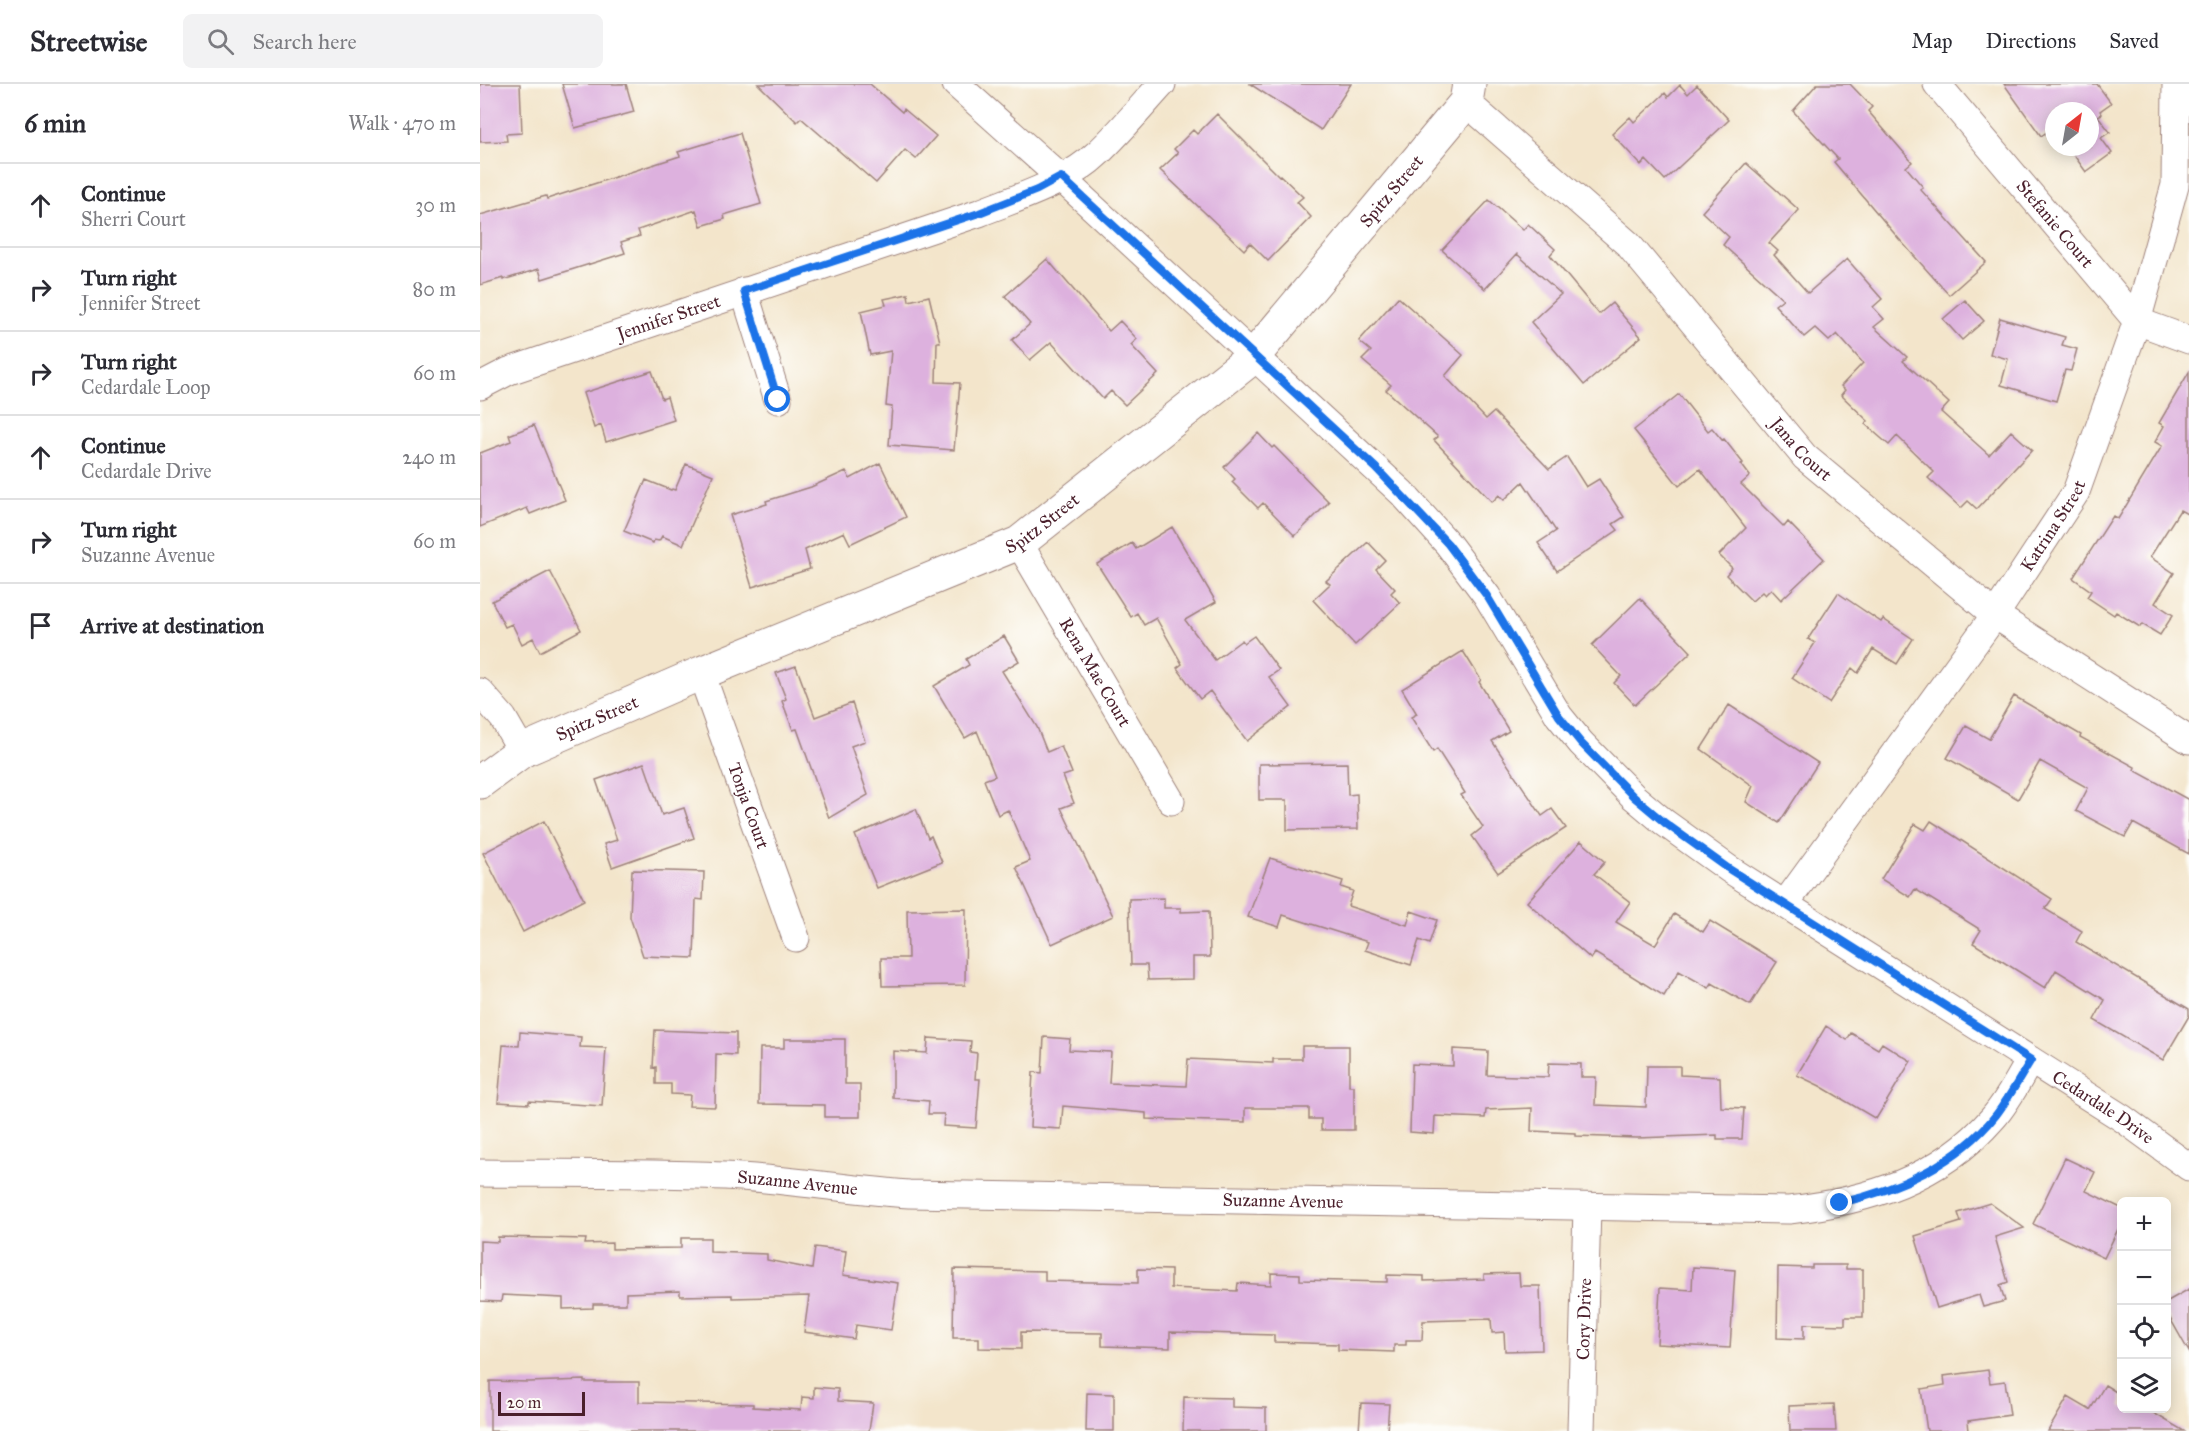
<!DOCTYPE html>
<html lang="en">
<head>
<meta charset="utf-8">
<style>
	body { margin:0; font-family:"IM FELL Great Primer",serif; background:#f2f2f3; color:#2b2b33 }
	.controls { position:absolute; right:18px; bottom:18px; display:grid; overflow:hidden; border-radius:9px; box-shadow:0 3px 15px #0003 }
	.controls button { width:54px; height:54px; display:grid; place-items:center; padding:0; border:0; border-bottom:2px solid #e1e1e2; background:#fff; color:#2b2b33; font:30px sans-serif }
	.compass { position:absolute; left:1565px; top:18px; width:54px; height:54px; border-radius:50%; background:#fff; box-shadow:0 3px 15px #0003; rotate:31deg }
	.scale { position:absolute; left:18px; bottom:15px; width:87px; box-sizing:border-box; padding-left:6px; border:3px solid #4a1f2b; border-top:0; font-size:16px; line-height:21px; white-space:nowrap; color:#4a1f2b; -webkit-text-stroke:4px #fdfcf7; paint-order:stroke }
	.stop { position:absolute; width:18px; height:18px; margin:-14px; border:4px solid #1a73e8; border-radius:50%; background:#fff }
	.stop.end { background:#1a73e8; border-color:#fff; box-shadow:0 2px 6px #0008 }
	.list { margin:0; padding:0; list-style:none }
	h2 { display:flex; justify-content:space-between; align-items:center; height:78px; margin:0; padding:0 24px; font-size:26px }
	h2 small { font-size:20px; font-weight:400; color:#7c7c81 }
	.list li { display:grid; grid-template-columns:39px 1fr auto; gap:18px; align-items:center; box-sizing:border-box; height:84px; padding:0 24px; border-top:2px solid #e1e1e2 }
	.list b { display:block; font-size:22px; white-space:nowrap }
	.list p { margin:0; font-size:20px; white-space:nowrap; color:#7c7c81 }
	.list em { font-size:20px; font-style:normal; color:#7c7c81 }
	.icon { flex:none; width:33px; height:33px; fill:none; stroke:currentColor; stroke-width:2; stroke-linecap:round; stroke-linejoin:round }
	.map { position:relative; flex:none; width:1709px; height:1347px; overflow:hidden }
	header { display:flex; align-items:center; gap:36px; box-sizing:border-box; height:84px; padding:0 30px; background:#fff; border-bottom:2px solid #e1e1e2 }
	header strong { font-size:28px }
	nav { display:flex; gap:33px; margin-inline-start:auto; font-size:21px }
	.search { width:420px; height:54px; background:#f2f2f3; display:flex; align-items:center; gap:15px; box-sizing:border-box; padding:0 21px; border-radius:9px; color:#7c7c81; font-size:22px }
	main { display:flex }
	aside { flex:1; background:#fff }
	.map>svg:first-child { display:block }
	.building { fill:#ddb1de }
	.lines { fill:none; stroke-linecap:round; stroke-linejoin:round }
	.street-casing { stroke:#9e827b; stroke-width:29 }
	.secondary-casing { stroke:#9e827b; stroke-width:35 }
	.street { stroke:#fff; stroke-width:27 }
	.secondary { stroke:#fff; stroke-width:33 }
	.route { stroke:#1a73e8; stroke-width:8 }
	.labels { text-anchor:middle; stroke-width:6; stroke-linejoin:round; paint-order:stroke }
	.street-label { font-size:18px; fill:#4a1f2b; stroke:#fdfcf7 }
</style>
</head>
<body>
<header>
<strong>Streetwise</strong>
<div class="search"><svg class="icon" aria-label="search" viewBox="0 0 24 24"><circle cx="10" cy="10" r="6"/><path d="M15 15l6 6"/></svg>Search here</div>
<nav><a>Map</a><a>Directions</a><a>Saved</a></nav>
</header>
<main>
<aside>
<h2>6 min<small>Walk · 470 m</small></h2>
<ul class="list">
<li><svg class="icon" aria-label="ahead" viewBox="0 0 24 24"><path d="M12 20V5M6 11l6-6 6 6"/></svg><div><b>Continue</b><p>Sherri Court</p></div><em>30 m</em></li>
<li><svg class="icon" aria-label="right" viewBox="0 0 24 24"><path d="M7 20v-9h11M14 6l5 5-5 5"/></svg><div><b>Turn right</b><p>Jennifer Street</p></div><em>80 m</em></li>
<li><svg class="icon" aria-label="right" viewBox="0 0 24 24"><path d="M7 20v-9h11M14 6l5 5-5 5"/></svg><div><b>Turn right</b><p>Cedardale Loop</p></div><em>60 m</em></li>
<li><svg class="icon" aria-label="ahead" viewBox="0 0 24 24"><path d="M12 20V5M6 11l6-6 6 6"/></svg><div><b>Continue</b><p>Cedardale Drive</p></div><em>240 m</em></li>
<li><svg class="icon" aria-label="right" viewBox="0 0 24 24"><path d="M7 20v-9h11M14 6l5 5-5 5"/></svg><div><b>Turn right</b><p>Suzanne Avenue</p></div><em>60 m</em></li>
<li><svg class="icon" aria-label="arrive" viewBox="0 0 24 24"><path d="M6 21V4h12l-3 4 3 4H6"/></svg><div><b>Arrive at destination</b></div></li>
</ul>
</aside>
<div class="map">
<svg width="1709" height="1347" viewBox="0 0 1709 1347">
	<rect width="100%" height="100%" fill="#fdfcf7"/>
	<filter id="ink" filterUnits="userSpaceOnUse"><feTurbulence type="fractalNoise" baseFrequency=".0167" numOctaves="2"/><feDisplacementMap in="SourceGraphic" scale="12" xChannelSelector="R" yChannelSelector="G"/><feConvolveMatrix kernelMatrix="1 2 1 2 8 2 1 2 1" color-interpolation-filters="sRGB"/></filter>
	<filter id="wash" filterUnits="userSpaceOnUse"><feTurbulence type="fractalNoise" baseFrequency=".008" numOctaves="4" result="noise"/><feDisplacementMap in="SourceGraphic" scale="24" xChannelSelector="R" yChannelSelector="G"/><feGaussianBlur stdDeviation="1.35" result="paint"/><feColorMatrix in="noise" values="0 0 0 0 0 0 0 0 0 0 0 0 0 0 0 0 0 1.4 0 .05"/><feComposite in="paint" operator="in"/></filter>
	<g filter="url(#wash)">
		<rect width="100%" height="100%" fill="#f3e5cb"/>
		<g id="blocks">
			<path class="building" d="M0 0H40L42 49 26 50 27 57 0 58Z
				M82 0H146L154 28 95 44Z
				M278 0H390L422 28 424 25 456 52 436 75 425 66 396 99 321 34 317 38Z
				M770 0H871L841 46Z
				M1337 0H1370L1392 23 1388 27 1432 78 1426 83 1443 103 1440 105 1506 178 1469 211 1419 155 1354 78 1358 75 1313 27Z
				M1524 0H1617L1631 19 1620 27 1622 30 1618 32 1630 48 1621 54 1632 69 1606 88 1588 63H1610V27H1574V43L1561 52Z
				M1200 1 1208 10 1217 1 1249 36 1185 96 1166 76 1161 81 1132 50 1150 33 1154 38 1185 9 1188 13Z
				M737 30 799 92 800 91 823 113 817 118 831 133 788 177 770 159 764 166 680 86 698 69 694 65 713 46 717 50Z
				M260 49 281 120 244 131 245 135 221 142 216 126 158 146 160 152 141 158 145 169 62 195 59 185 23 196V194L0 201V131L66 112 67 115 200 72 198 68Z
				M1266 79 1319 126 1289 159 1298 167 1294 171 1328 209 1367 175 1402 215 1393 223 1404 235 1394 243 1427 273 1423 277 1469 319 1461 328 1509 371 1531 347 1552 366 1497 425 1488 417 1481 424 1448 394 1454 388 1417 352 1409 361 1385 340 1388 337 1361 311 1365 306 1361 302 1383 279 1357 250 1349 257 1335 244 1324 253 1295 221 1303 215 1243 161 1249 153 1222 128Z
				M1009 116 1043 146 1048 140 1075 165 1070 171 1119 230 1132 219 1161 253 1104 301 1051 238 1081 210 1037 170 1005 205 962 166Z
				M567 175 629 247 640 237 657 255 651 261 678 290 645 321 631 307 623 315 571 258 550 276 532 256 550 240 525 212Z
				M428 210 429 217 449 212 460 258H457L456 298 480 299 474 366 409 361 412 323 406 322 411 267 390 271 381 227 406 221 404 215Z
				M918 213 983 271 965 292 1006 335 1014 328 1069 385 1087 373 1106 403 1119 395 1144 433 1133 440 1138 446 1077 487 1058 459 1076 447 1043 398 1024 416 1019 411 1012 418 954 356 958 353 906 306 911 301 882 276 891 267 879 257Z
				M1485 216 1504 237 1482 256 1463 235Z
				M1520 234 1585 253 1582 261 1597 265 1591 287 1585 286 1576 317 1521 301 1528 275 1510 270Z
				M172 287 182 315 187 313 194 336 126 358 121 341 114 344 103 309Z
				M1709 288V431L1700 426 1670 473 1694 489 1675 519 1693 531 1680 551 1662 540 1660 543 1636 528 1634 531 1607 513 1611 507 1593 494 1633 432 1638 435 1682 362 1675 358 1684 342 1679 339Z
				M1199 310 1228 347 1232 344 1242 356 1244 355 1263 379 1261 380 1270 392 1261 400 1304 443 1308 438 1344 475 1301 516 1291 505 1285 511 1282 508 1272 517 1246 491 1252 484 1239 471 1266 444 1220 385 1199 402 1154 346Z
				M54 341 85 416 50 430 47 424 0 443V369L31 357 29 351Z
				M778 349 792 364 794 362 849 418 815 452 783 419 778 424 752 398 755 395 744 383Z
				M400 379 426 433 370 460 364 448 325 466 330 485 272 503 250 431 287 420 286 417 331 403 366 387 370 395Z
				M206 380 233 391 203 461 182 452 179 457 174 456 173 459 144 447 166 396 191 406 192 405 195 406Z
				M692 443 736 518 705 536 735 576 762 556 764 559 774 552 799 586 789 593 811 623 767 657 730 607 720 615 697 584 702 580 676 534 664 541 657 529 651 533 617 480 652 459 656 465Z
				M888 458 905 476 896 485 915 505 911 509 920 519 875 561 833 516 850 500 846 497Z
				M70 487 101 546 60 568 53 554 42 560 32 540 25 543 12 517Z
				M1358 509 1401 538 1403 535 1433 555 1417 580 1393 565 1378 589 1372 584 1349 619 1312 594 1335 559 1328 555Z
				M1160 514 1211 568 1155 621 1134 599 1141 592 1112 561Z
				M524 552 539 577 522 587 557 643 567 668 581 662 592 689 583 692 594 719 581 724 633 832 572 860 536 783 550 777 528 726 518 731 504 696 515 692 497 647 485 654 454 602 489 581 486 575Z
				M983 567 1001 596 999 598 1029 647 1012 657 1062 732 1072 725 1086 744 1018 789 992 752 1003 743 981 711 985 709 957 665 953 668 931 633 937 630 922 605Z
				M316 582 335 633 372 619 385 657 371 662 388 711 349 734 317 645 313 646 302 617 306 615 296 589Z
				M1534 612 1601 651 1600 653 1655 683 1654 686 1709 716V770L1653 739 1645 753 1596 727 1608 704 1560 677 1538 715 1467 674 1486 642 1509 655Z
				M1249 621 1338 679 1299 739 1266 718 1273 702 1221 665Z
				M164 679 182 731 204 724 214 754 132 783 124 760 137 756 116 696Z
				M867 679 868 711 877 710 878 745 807 746V716H779V680Z
				M436 725 448 754 451 752 462 778 397 804 375 751Z
				M64 737 104 816 43 848 3 769Z
				M1451 737 1572 815 1565 825 1602 847 1596 858 1709 925V932L1683 976 1614 936 1625 916 1576 886 1565 904 1493 859 1501 846 1435 805 1430 813 1401 795 1435 740 1445 746Z
				M1101 757 1125 778 1114 790 1150 818 1136 838 1175 861 1194 830 1223 848 1230 837 1297 878 1270 921 1232 899 1229 904 1199 887 1184 912 1115 869 1111 875 1047 818Z
				M790 774 863 797 861 803 873 807 868 822 927 841 931 827 957 836 949 860 939 856 931 881 885 866 888 858 803 831 799 843 768 833Z
				M152 786 224 788 223 816 216 815 214 874 163 872 150 833Z
				M684 814V824H701V828L729 827 730 873H713V895L668 896 667 881H651L649 815Z
				M486 825 485 901 402 902 401 874H428L427 826Z
				M1346 942 1367 956 1371 949 1398 965 1402 959 1431 977 1396 1035 1340 1002 1317 991Z
				M175 946 256 949V971L236 970 235 1023 209 1022 210 1011 191 1010V1000H176V983L173 984Z
				M40 948 101 953 100 963 126 964 122 1022 49 1017V1020L18 1018 23 961 39 962Z
				M564 953 590 955 589 966 631 968 629 999 706 1002 708 975 793 979V975H822V962H869V1002H874V1046H841V1035H829V1024H765V1038L666 1035V1029L583 1022 581 1045 550 1043 553 988 562 989Z
				M448 954 491 957 490 968 497 969 495 995H500L496 1044 463 1042 464 1030H448L449 1017 413 1014V967L447 969Z
				M304 955H365V1000H380V1033H345V1021L279 1020 280 964H304Z
				M973 965 1008 967 1007 991 1068 993 1069 979 1101 980V993H1116L1115 1021 1166 1023 1167 982H1200V991L1240 993 1241 1023 1264 1024 1262 1055H1237V1051L1157 1054 1095 1052V1049L1051 1047 1052 1024 1006 1026 1005 1034 955 1032 954 1050 930 1048 932 980 973 982Z
				M1585 1074 1615 1088 1606 1107 1641 1124V1139L1624 1174 1553 1140Z
				M1510 1119 1544 1144 1515 1153 1528 1198 1520 1201 1525 1217 1503 1223 1499 1211 1457 1224 1435 1152 1481 1138 1478 1129Z
				M18 1153 106 1155 105 1160 132 1159V1165L201 1164V1154H230V1168L287 1170V1176L332 1185 335 1163 366 1167 363 1191 418 1199 411 1246 376 1241 374 1255 324 1248 329 1212 252 1214V1211L200 1212V1207L146 1209V1220H113V1224L83 1225V1214L22 1211 21 1218 0 1217V1157L18 1158Z
				M1332 1181H1366V1185H1383V1233H1365V1241L1324 1240V1255L1297 1254 1298 1183 1332 1184Z
				M1213 1183 1255 1186 1250 1264 1177 1260 1180 1204 1212 1206Z
				M474 1185 565 1187V1197L658 1199V1185L691 1186V1204L757 1207 758 1199 791 1201V1189L820 1190V1196L907 1198V1191L944 1192V1197L1004 1195V1190L1039 1189 1040 1202H1060L1062 1266 1025 1267 1024 1248 1012 1249 1011 1235 943 1237 942 1256H926V1261H914V1268L858 1266V1260L794 1258V1251L690 1248V1264L622 1262V1249L541 1248V1265L499 1264V1254H473Z
				M1709 1205V1268L1686 1227V1218Z
				M1508 1286 1510 1299 1525 1297 1530 1331 1488 1337 1489 1347H1447L1441 1305 1465 1301 1464 1292Z
				M104 1296V1298H159V1318L273 1320V1323L321 1326 322 1313 334 1314V1303L358 1305V1317L393 1319 389 1347H10V1297L49 1298Z
				M1625 1301 1641 1311V1324H1665L1704 1347H1568L1588 1313 1610 1326Z
				M607 1309 634 1310V1347H606Z
				M704 1313 752 1314V1323L786 1324V1347H703Z
				M881 1319 909 1320 907 1347H879Z
				M1354 1320 1356 1347H1310L1309 1322Z"/>
		</g>
	</g>
	<g filter="url(#ink)">
		<use href="#blocks" fill-opacity="0" stroke="#9e827b" stroke-width="1.5"/>
		<g class="lines">
			<g class="street-casing">
				<g id="street">
					<path id="s1" d="M476 0 581 94 922 409 968 460 1007 512 1079 632 1101 659 1154 713 1185 739 1249 785 1642 1034 1709 1083"/>
					<path id="s2" d="M1457 0 1657 237 1709 256"/>
					<path id="s3" d="M986 18 1148 160 1325 373 1515 531 1709 656"/>
					<path d="M264 207 298 316"/>
					<path id="s4" d="M0 302 29 287 499 129C539 113 587 99 619 68 641 47 661 23 682 0"/>
					<path id="s5" d="M539 459 691 717"/>
					<path id="s6" d="M221 589 316 854"/>
					<path d="M0 608 23 634 42 667"/>
					<path id="s7" d="M1305 820 1515 531 1596 408 1657 237 1695 101 1696 0"/>
					<path id="s8" d="M0 1089C86 1090 175 1088 261 1093 317 1097 373 1106 429 1110L1309 1126C1388 1117 1460 1095 1513 1034 1528 1017 1539 995 1550 976"/>
					<path id="s9" d="M1101 1347 1107 1123"/>
				</g>
			</g>
			<g class="secondary-casing">
				<g id="secondary">
					<path id="s10" d="M0 698 42 667 221 589 539 459 773 273 986 18 989 0"/>
				</g>
			</g>
			<use href="#street" class="street"/>
			<use href="#secondary" class="secondary"/>
		</g>
	</g>
	<g class="lines" filter="url(#ink)">
		<path class="route" d="M298 316 264 207 499 129 557 106 581 93 896 384 968 460 1007 512 1079 632 1101 659 1154 713 1185 739 1249 785 1551 976C1539 995 1529 1014 1516 1031 1478 1079 1418 1106 1360 1119"/>
	</g>
	<g class="labels">
		<g class="street-label">
			<text dy="6" stroke="none"><textPath href="#s10" startOffset="1106">Spitz Street</textPath></text>
			<text dy="6" stroke="none"><textPath href="#s2" startOffset="183">Stefanie Court</textPath></text>
			<text dy="6" stroke="none"><textPath href="#s4" startOffset="201">Jennifer Street</textPath></text>
			<text dy="6" stroke="none"><textPath href="#s3" startOffset="484">Jana Court</textPath></text>
			<text dy="6" stroke="none"><textPath href="#s10" startOffset="621">Spitz Street</textPath></text>
			<text dy="6" stroke="none"><textPath href="#s7" startOffset="464">Katrina Street</textPath></text>
			<text dy="6" stroke="none"><textPath href="#s5" startOffset="150">Rena Mae Court</textPath></text>
			<text dy="6" stroke="none"><textPath href="#s10" startOffset="134">Spitz Street</textPath></text>
			<text dy="6" stroke="none"><textPath href="#s6" startOffset="141">Tonja Court</textPath></text>
			<text dy="6" stroke="none"><textPath href="#s1" startOffset="1552">Cedardale Drive</textPath></text>
			<text dy="6" stroke="none"><textPath href="#s8" startOffset="318">Suzanne Avenue</textPath></text>
			<text dy="6" stroke="none"><textPath href="#s8" startOffset="804">Suzanne Avenue</textPath></text>
			<text dy="6" stroke="none"><textPath href="#s9" startOffset="112">Cory Drive</textPath></text>
		</g>
	</g>
</svg>
<div class="controls">
<button>+</button>
<button>−</button>
<button><svg class="icon" aria-label="locate" viewBox="0 0 24 24"><circle cx="12" cy="12" r="6"/><path d="M12 2v4M12 18v4M2 12h4M18 12h4"/></svg></button>
<button><svg class="icon" aria-label="layers" viewBox="0 0 24 24"><path d="M12 4l9 5-9 5-9-5zM3 14l9 5 9-5"/></svg></button>
</div>
<svg class="compass" viewBox="-18 -18 36 36"><path d="M0-13l5 13h-10z" fill="#e53935"/><path d="M0 13l5-13h-10z" fill="#7c7c81"/></svg>
<div class="scale">20 m</div>
<div class="stop" style="left:298px;top:316px"></div>
<div class="stop end" style="left:1360px;top:1119px"></div>
</div>
</main>
</body>
</html>
